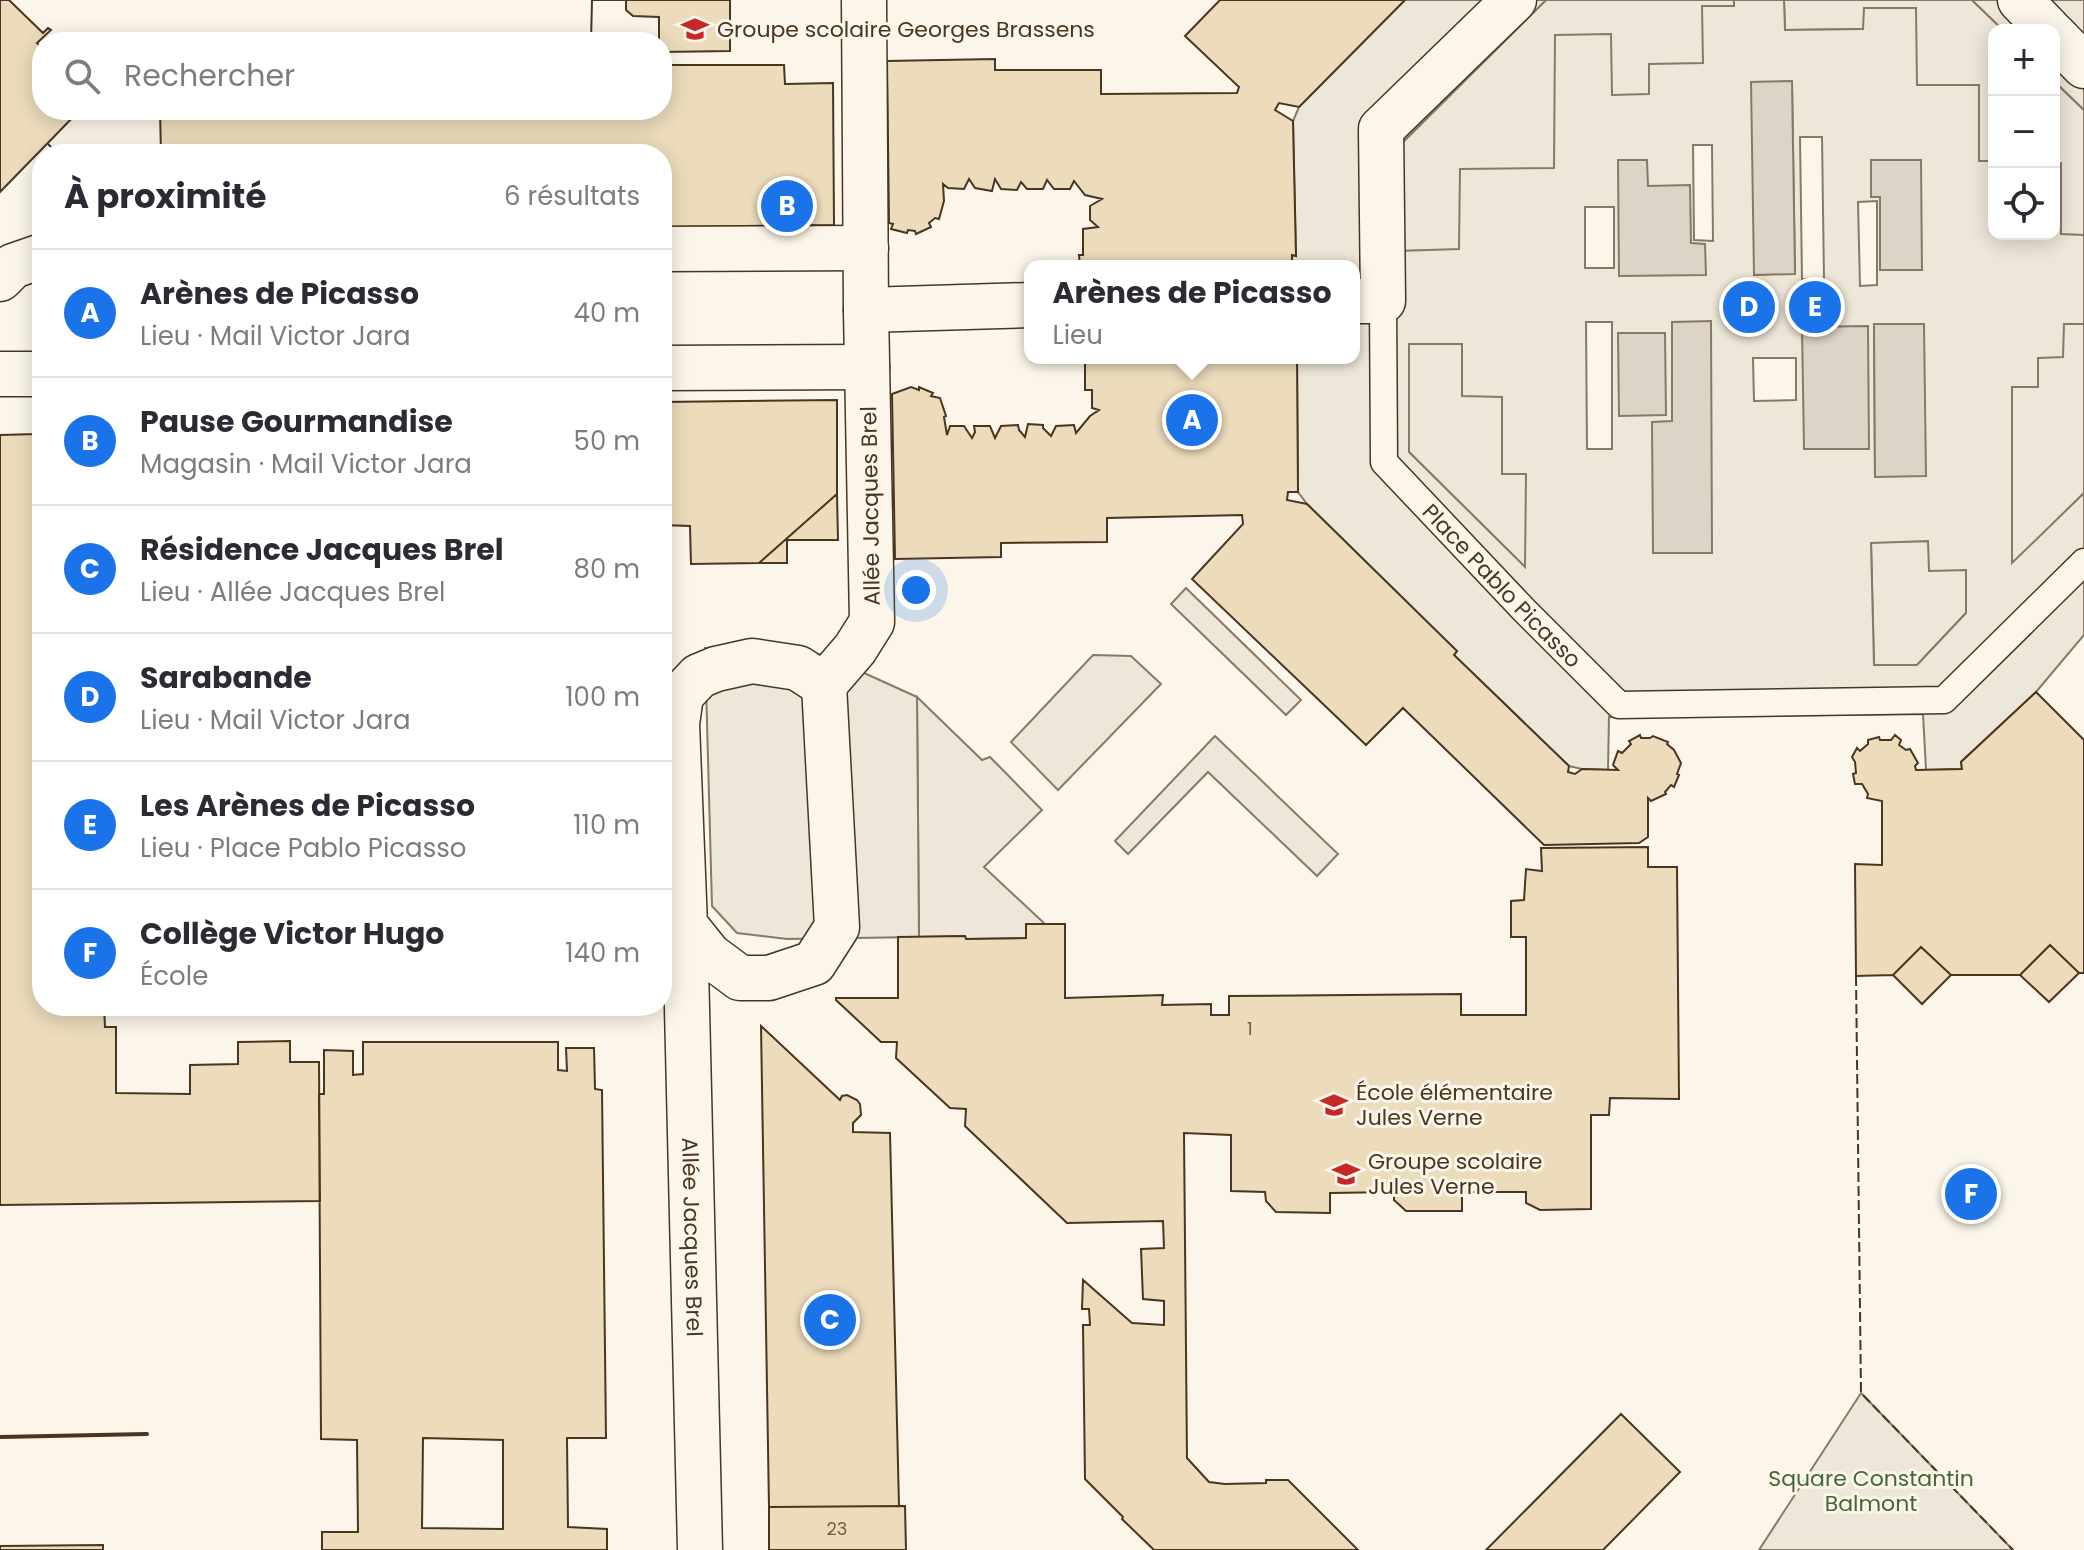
<!DOCTYPE html>
<html lang="fr">
<head>
<meta charset="utf-8">
<style>
	body { margin:0; font-family:Poppins,sans-serif; background:#f2f2f3; color:#2b2b33 }
	.controls { position:absolute; right:24px; top:24px; display:grid; overflow:hidden; border-radius:16px; box-shadow:0 4px 20px #0003 }
	.controls button { width:72px; height:72px; display:grid; place-items:center; padding:0; border:0; border-bottom:2px solid #e1e1e2; background:#fff; color:#2b2b33; font:40px sans-serif }
	.you { position:absolute; left:916px; top:590px; width:28px; height:28px; margin:-20px; border:6px solid #fff; border-radius:50%; background:#1a73e8; box-shadow:0 0 0 12px #1a73e833 }
	.badge { display:grid; place-items:center; width:52px; height:52px; border-radius:50%; background:#1a73e8; color:#fff; font-size:26px; font-weight:700 }
	.pin { position:absolute; translate:-50% -50%; border:4px solid #fff; box-shadow:0 2px 8px #0006 }
	.popup { position:absolute; left:1024px; top:260px; width:336px; height:104px; box-sizing:border-box; display:grid; place-content:center; border-radius:16px; background:#fff; filter:drop-shadow(0 2px 6px #0005); font-size:26px; white-space:nowrap; color:#7c7c81 }
	.popup b { font-size:30px; color:#2b2b33 }
	.popup::after { content:''; position:absolute; left:50%; top:100%; margin-left:-16px; border:16px solid transparent; border-top-color:#fff }
	.list { margin:0; padding:0; list-style:none }
	h2 { display:flex; justify-content:space-between; align-items:center; height:104px; margin:0; padding:0 32px; font-size:34px }
	h2 small { font-size:26px; font-weight:400; color:#7c7c81 }
	.list li { display:grid; grid-template-columns:52px 1fr auto; gap:24px; align-items:center; box-sizing:border-box; height:128px; padding:0 32px; border-top:2px solid #e1e1e2 }
	.list b { display:block; font-size:30px; white-space:nowrap }
	.list p { margin:0; font-size:26px; white-space:nowrap; color:#7c7c81 }
	.list em { font-size:26px; font-style:normal; color:#7c7c81 }
	.icon { flex:none; width:44px; height:44px; fill:none; stroke:currentColor; stroke-width:2; stroke-linecap:round; stroke-linejoin:round }
	.map { position:relative; flex:none; width:2084px; height:1550px; overflow:hidden }
	.search { position:absolute; background:#fff; box-shadow:0 4px 20px #0003; left:32px; top:32px; width:640px; height:88px; display:flex; align-items:center; gap:20px; box-sizing:border-box; padding:0 28px; border-radius:32px; color:#7c7c81; font-size:30px }
	.panel { position:absolute; background:#fff; box-shadow:0 4px 20px #0003; left:32px; top:144px; width:640px; height:872px; border-radius:32px }
	.map>svg:first-child { display:block }
	.green { fill:#ede6d9; stroke:#887966; stroke-width:2 }
	.parking { fill:#ede7d9; stroke:#887966; stroke-width:2; fill-rule:evenodd }
	.water { fill:#dcd4c6; stroke:#887966; stroke-width:2 }
	.building { fill:#ecdcbc; stroke:#4a3520; stroke-width:2; fill-rule:evenodd }
	.lines { fill:none; stroke-linecap:round; stroke-linejoin:round }
	.lane-casing { stroke:#4a3520; stroke-width:29 }
	.street-casing { stroke:#4a3520; stroke-width:47 }
	.lane { stroke:#fbf6e9; stroke-width:26 }
	.street { stroke:#fbf6e9; stroke-width:44 }
	.fence { stroke:#4a3520; stroke-width:2; stroke-dasharray:10 4; stroke-linecap:butt }
	.wall { stroke:#4a3520; stroke-width:4 }
	.labels { text-anchor:middle; stroke-width:6; stroke-linejoin:round; paint-order:stroke }
	.number-label { font-size:18px; fill:#725f47 }
	.poi-label { font-size:22px; fill:#4a3520; stroke:#fbf6e9; text-anchor:start }
	.street-label { font-size:22px; fill:#4a3520; stroke:#fbf6e9 }
	.park-label { font-size:22px; fill:#436837; stroke:#fbf6e9 }
</style>
</head>
<body>
<div class="map">
<svg width="2084" height="1550" viewBox="0 0 2084 1550">
	<rect width="100%" height="100%" fill="#fbf6e9"/>
	<path class="green" d="M1546 0H1734V6L1703 64 1650 94 1554 168 1459 250 1398 251 1397 148Z
		M1784 0H1972L2003 30H1994V161H1979L1917 85 1863 29 1785 30Z
		M2054 81 2084 110V235H2061V164L2054 163Z
		M2064 324H2084V493L2012 565V387Z
		M1409 344H1462L1502 396V473L1526 474V568L1409 452Z
		M1929 541 1966 570V613L1917 665H1874L1871 542Z
		M1186 588 1301 700 1286 715 1171 604Z
		M1093 655 1131 656 1161 684 1058 790 1011 742Z
		M917 697 982 760 990 757 1042 810 984 867 1045 924H1026V938L966 939 965 936 919 937Z
		M1215 736 1338 854 1317 876 1208 772 1128 854 1115 841Z
		M1861 1393 2013 1550H1759Z"/>
	<path class="parking" d="M1405 0H1546L1397 148 1398 251 1459 249 1460 169 1554 168 1555 35 1611 34 1612 95 1649 94V64L1703 63 1702 6H1734V0H1784L1785 30 1863 29 1864 8H1916L1917 85H1979V161H1994V234H2054V163H2061V234L2084 235V324H2064L2063 357 2038 358V387H2012V563L2084 493V635L2036 692 1961 762 1962 769 1926 770 1923 714 1609 717 1608 770 1582 769 1569 766 1454 655 1457 651 1307 504 1298 492 1297 358H1354V266H1292V255L1296 256 1293 121 1299 107ZM1792 82 1795 273 1755 275H1754ZM1800 137H1822L1824 280 1802 279ZM1693 145H1712L1713 241 1694 240ZM1880 197 1922 270H1881ZM1877 201V285L1860 286 1858 202ZM1585 207H1614V268H1585ZM1586 322H1612V449H1587ZM1924 324 1875 476 1874 325ZM1409 344H1462V396L1502 397V474H1526L1525 567 1409 452ZM1753 358H1796V400L1754 401ZM1653 422H1672L1653 553ZM1928 541 1929 571 1966 570V613L1917 665H1874L1871 543Z
		M1972 0H2084V110L2054 81V30H2003Z
		M784 645 829 657 917 697 919 937 787 939 737 933 712 906 705 648Z"/>
	<path class="water" d="M1792 81 1795 274 1754 275 1751 82Z
		M1618 160H1647L1648 186 1690 185 1691 243 1705 244 1706 275 1619 276Z
		M1871 160H1921L1922 270H1880V197H1871Z
		M1711 321 1712 553H1653L1652 422 1672 421V322Z
		M1874 324H1924L1926 476 1875 477Z
		M1868 326 1869 449H1804L1802 327Z
		M1618 333H1665L1666 415 1619 416Z"/>
	<path class="building" d="M0 0H9L43 33 48 28 51 30 37 43 42 48V110H80L0 192Z
		M592 0H730V51L662 52V42H591Z
		M592 0H626V10L633 16 659 17V42H591Z
		M1220 0H1405L1299 107 1279 103 1275 110 1293 121 1296 256 1292 255V266H1080L1079 255H1083V229L1098 227 1090 220V206L1102 199 1085 195 1074 181 1070 189H1054L1047 180 1043 189H1027L1021 182 1017 190 1001 189 995 179 992 191 975 188 969 179 964 189 948 188 943 184 944 201 939 219 935 218 929 223 931 227 916 234 915 231 908 230 907 233 891 229 893 224 889 223 887 61 995 59V70H1101V94L1237 93 1239 87 1185 36Z
		M662 65H784L785 84 833 83 834 225 662 227V154H161L160 110H560V112H655V110H662Z
		M1081 358H1297L1298 492H1288L1287 500 1307 504 1457 651 1454 655 1569 766 1568 772 1575 774 1582 769 1618 770 1613 765 1618 751 1622 753 1631 744 1629 741 1640 735 1641 738H1650L1653 736 1668 742 1667 744 1674 750 1681 763 1677 774 1679 775 1674 787 1671 785 1665 792 1666 794 1651 801 1648 798V837L1639 843 1544 845 1403 708 1366 745 1192 579 1243 524 1242 515 1107 518V542L1001 543V557L895 559 892 394 911 387 919 390V387L933 393 931 396 940 398 946 416 944 417 947 435 950 426H964L972 438 975 432 974 426H990L995 438 1001 426 1018 425 1019 430 1025 437 1028 424 1043 425V428L1051 436 1056 426 1074 425 1076 433 1090 416 1099 410 1092 408V390H1085V360H1081Z
		M837 400V494L759 563 691 564 690 526 662 525V402Z
		M42 428V1006H104L105 1027H116V1093L190 1094V1065L238 1064V1042L290 1041V1062H319L320 1201 0 1205V435L37 434Z
		M837 494 838 540H787V563H759Z
		M2036 692 2084 740V973H2079L2050 945 2020 975H1951L1921 947 1893 975 1856 976 1855 864 1882 865V801L1867 798 1868 794 1862 784H1855L1853 774 1856 773 1855 762 1852 757 1857 748 1860 751 1868 744V740L1879 737 1880 740H1891L1895 735 1901 740 1899 745 1906 750 1910 749 1918 763 1915 766 1916 770 1962 769 1961 762Z
		M1648 847V867H1677L1679 1099 1610 1098 1609 1115H1591V1209L1540 1210 1526 1203V1192H1462V1211H1406L1394 1200V1192L1330 1193V1213L1276 1212 1266 1201 1265 1192 1231 1191V1135L1184 1133 1187 1458 1209 1482 1225 1484 1266 1483V1480H1288L1358 1550H1154L1122 1519 1123 1517 1085 1479 1083 1325H1090L1089 1309H1082L1083 1280 1132 1323 1164 1325V1301L1143 1299 1141 1249 1164 1248 1163 1221 1067 1223 965 1126 966 1109 950 1108 896 1058 897 1042H881L836 1000V998H898V937L965 936 966 939 1026 938V924H1065V998L1163 995 1162 1005 1211 1004V1015H1229V996L1461 994V1015H1526V937H1511V901L1524 900 1526 869 1542 871 1541 848Z
		M2050 945 2079 973 2049 1002 2020 975Z
		M1921 947 1951 975 1922 1004 1893 975Z
		M761 1026 840 1100 842 1096 847 1095 857 1100 860 1104 861 1115 853 1123V1132L890 1133 899 1506 769 1507Z
		M363 1042H558V1070L567 1071 566 1048H594L595 1089 602 1090 606 1438H567L568 1527 607 1529V1550H322V1532H358L357 1440 321 1439 319 1094H324V1050L353 1051V1075L363 1074ZM423 1438 503 1440V1529L422 1528Z
		M1621 1414 1680 1472 1603 1550H1486Z
		M905 1506 906 1550H769V1507Z
		M103 1545V1550H0V1546Z"/>
	<g class="lines">
		<g class="lane-casing">
			<g id="lane">
				<path id="s1" d="M1383 301 1384 462 1524 610 1619 705 1944 700 2084 562"/>
			</g>
		</g>
		<g class="street-casing">
			<g id="street">
				<path d="M2020 0 2049 30"/>
				<path d="M2054 35 2084 66"/>
				<path d="M662 249 866 248"/>
				<path d="M0 279 13 266 42 256"/>
				<path d="M1354 301H1383L1381 129 1514 0"/>
				<path d="M866 310 1030 305"/>
				<path d="M662 368 867 367"/>
				<path d="M0 374H42"/>
				<path d="M824 685 855 649 872 622 866 310 864 0"/>
				<path id="s2" d="M685 925 709 955 740 978H769L814 963 837 927 824 685 798 668 752 661 716 669 699 676 681 695 677 724 685 925 700 1550"/>
			</g>
		</g>
		<use href="#lane" class="lane"/>
		<use href="#street" class="street"/>
		<path class="fence" d="M48 144 58 154
			M1856 976 1861 1393 2013 1550"/>
		<path class="wall" d="M0 1437 147 1434"/>
	</g>
	<defs>
		<g id="school-bare" transform="scale(2.16)"><path d="M0-5L7-2L0 1L-7-2ZM-4 1L0 2.5L4 1V4Q0 6-4 4Z" fill="#c62828" stroke="#fbf6e9" stroke-width="2.5" paint-order="stroke"/></g>
	</defs>
	<g fill-rule="evenodd">
		<use href="#school-bare" x="695" y="29"/>
		<use href="#school-bare" x="1334" y="1105"/>
		<use href="#school-bare" x="1346" y="1174"/>
	</g>
	<g class="labels">
		<g class="number-label">
			<text x="1250" y="1035">1</text>
			<text x="837" y="1535">23</text>
		</g>
		<g class="poi-label">
			<text x="717" y="37">Groupe scolaire Georges Brassens</text>
			<text x="1356" y="1100">École élémentaire<tspan x="1356" dy="25">Jules Verne</tspan></text>
			<text x="1368" y="1169">Groupe scolaire<tspan x="1368" dy="25">Jules Verne</tspan></text>
		</g>
		<g class="street-label">
			<text transform="translate(870 506) rotate(-91)" y="8">Allée Jacques Brel</text>
			<text dy="8" stroke="none"><textPath href="#s1" startOffset="332">Place Pablo Picasso</textPath></text>
			<text dy="8" stroke="none"><textPath href="#s2" startOffset="1140">Allée Jacques Brel</textPath></text>
		</g>
		<g class="park-label">
			<text x="1871" y="1486">Square Constantin<tspan x="1871" dy="25">Balmont</tspan></text>
		</g>
	</g>
</svg>
<div class="controls">
<button>+</button>
<button>−</button>
<button><svg class="icon" aria-label="locate" viewBox="0 0 24 24"><circle cx="12" cy="12" r="6"/><path d="M12 2v4M12 18v4M2 12h4M18 12h4"/></svg></button>
</div>
<div class="you"></div>
<div class="pin badge" style="left:1192px;top:420px">A</div>
<div class="popup"><b>Arènes de Picasso</b>Lieu</div>
<div class="pin badge" style="left:787px;top:206px">B</div>
<div class="pin badge" style="left:830px;top:1320px">C</div>
<div class="pin badge" style="left:1749px;top:307px">D</div>
<div class="pin badge" style="left:1815px;top:307px">E</div>
<div class="pin badge" style="left:1971px;top:1194px">F</div>
<div class="search"><svg class="icon" aria-label="search" viewBox="0 0 24 24"><circle cx="10" cy="10" r="6"/><path d="M15 15l6 6"/></svg>Rechercher</div>
<section class="panel">
<h2>À proximité<small>6 résultats</small></h2>
<ul class="list">
<li><span class="badge">A</span><div><b>Arènes de Picasso</b><p>Lieu · Mail Victor Jara</p></div><em>40 m</em></li>
<li><span class="badge">B</span><div><b>Pause Gourmandise</b><p>Magasin · Mail Victor Jara</p></div><em>50 m</em></li>
<li><span class="badge">C</span><div><b>Résidence Jacques Brel</b><p>Lieu · Allée Jacques Brel</p></div><em>80 m</em></li>
<li><span class="badge">D</span><div><b>Sarabande</b><p>Lieu · Mail Victor Jara</p></div><em>100 m</em></li>
<li><span class="badge">E</span><div><b>Les Arènes de Picasso</b><p>Lieu · Place Pablo Picasso</p></div><em>110 m</em></li>
<li><span class="badge">F</span><div><b>Collège Victor Hugo</b><p>École</p></div><em>140 m</em></li>
</ul>
</section>
</div>
</body>
</html>
